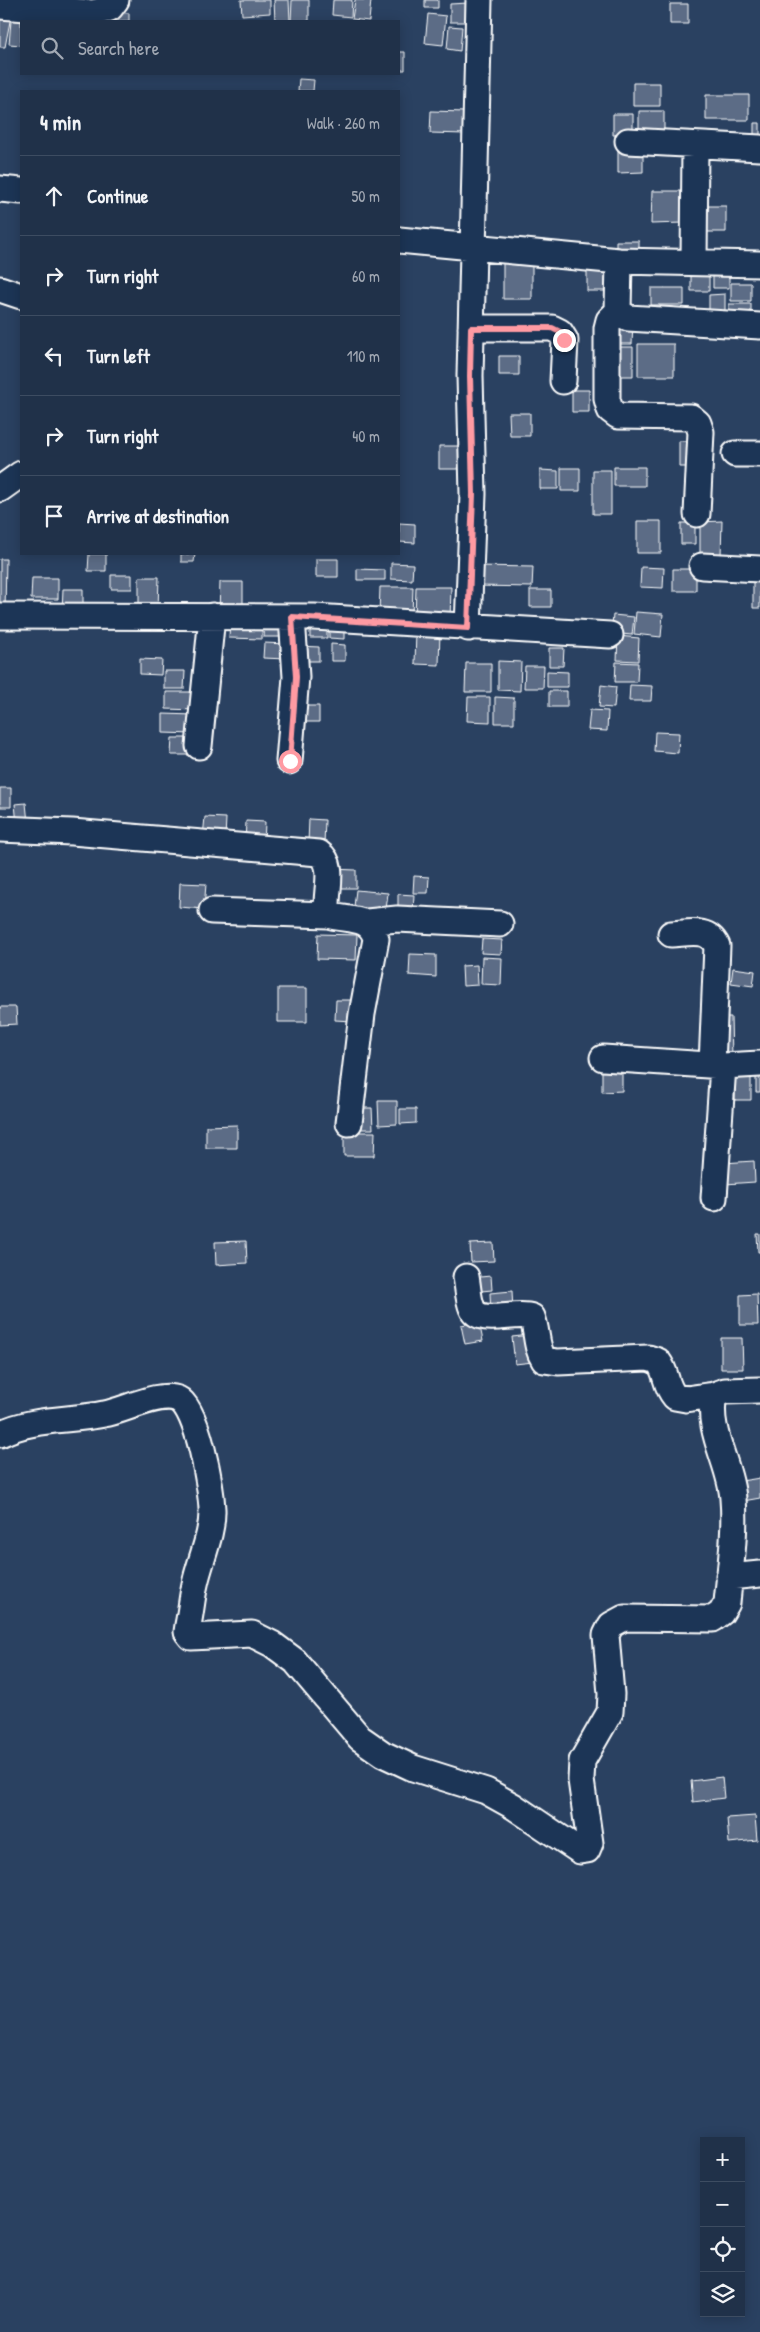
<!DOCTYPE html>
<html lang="en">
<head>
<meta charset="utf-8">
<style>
	body { margin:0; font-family:"Patrick Hand",sans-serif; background:#283950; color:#f1f3f6 }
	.controls { position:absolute; right:15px; bottom:15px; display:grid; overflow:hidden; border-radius:0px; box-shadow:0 2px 12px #0003 }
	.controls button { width:45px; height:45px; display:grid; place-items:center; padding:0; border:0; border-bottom:1px solid #3d4c61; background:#203149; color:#f1f3f6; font:25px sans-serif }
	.stop { position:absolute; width:15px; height:15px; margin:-11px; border:4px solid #ff9aa2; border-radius:50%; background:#fff }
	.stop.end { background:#ff9aa2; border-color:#fff; box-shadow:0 1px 5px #0008 }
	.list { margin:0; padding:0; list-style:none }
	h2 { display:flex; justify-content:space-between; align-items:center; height:65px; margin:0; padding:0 20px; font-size:21px }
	h2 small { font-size:16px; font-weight:400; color:#a2a9b4 }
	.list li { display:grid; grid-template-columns:32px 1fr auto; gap:15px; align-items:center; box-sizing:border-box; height:80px; padding:0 20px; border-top:1px solid #3d4c61 }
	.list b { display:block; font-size:19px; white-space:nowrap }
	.list em { font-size:16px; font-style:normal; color:#a2a9b4 }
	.icon { flex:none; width:28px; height:28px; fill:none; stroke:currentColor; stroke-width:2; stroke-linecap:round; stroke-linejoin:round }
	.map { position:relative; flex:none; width:760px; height:2332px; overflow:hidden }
	.search { position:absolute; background:#203149; box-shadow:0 2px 12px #0003; left:20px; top:20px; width:380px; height:55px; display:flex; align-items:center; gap:12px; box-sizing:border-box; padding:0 18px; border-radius:0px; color:#a2a9b4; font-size:19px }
	.panel { position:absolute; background:#203149; box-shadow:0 2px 12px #0003; left:20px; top:90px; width:380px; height:465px; border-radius:0px }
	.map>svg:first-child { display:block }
	.building { fill:#5b6c86; stroke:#fff }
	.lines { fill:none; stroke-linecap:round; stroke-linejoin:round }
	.minor-casing { stroke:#fff; stroke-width:29 }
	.minor { stroke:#1d3557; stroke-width:25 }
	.route { stroke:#ff9aa2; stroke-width:6 }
</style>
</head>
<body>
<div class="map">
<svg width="760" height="2332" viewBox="0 0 760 2332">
	<rect width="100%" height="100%" fill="#2a4161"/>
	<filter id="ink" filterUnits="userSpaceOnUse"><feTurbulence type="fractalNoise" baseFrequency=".02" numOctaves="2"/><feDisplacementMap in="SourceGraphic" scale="10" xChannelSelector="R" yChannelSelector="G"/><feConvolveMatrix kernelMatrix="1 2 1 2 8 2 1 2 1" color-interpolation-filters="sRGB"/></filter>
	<g filter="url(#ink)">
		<path class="building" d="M241 0H270V13L242 15Z
			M274 0H289L290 21H275Z
			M292 0H309V21H291Z
			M333 0H352L351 17 332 15Z
			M355 0H371L369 21 352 19Z
			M425 0H438V8H425Z
			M468 3V22H450V4Z
			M670 4H688V24H670Z
			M12 10 30 12 29 21H21V45L9 44Z
			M107 12 129 13V21H106Z
			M0 14 11 16 5 47H0Z
			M428 14 446 16 443 45 425 43Z
			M449 26 462 27 460 51 447 49Z
			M399 52H405V70H399Z
			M299 79 314 80 313 91H298Z
			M633 83H660V106H633Z
			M706 95H749V120H706Z
			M431 111 465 112V134L430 133Z
			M639 111H664V136H639Z
			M613 114H633V135H613Z
			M754 123H760V142H754Z
			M643 145V172L618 173V146Z
			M652 191H682V223L651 224Z
			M701 206H726V232H701Z
			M616 241H639V257H616Z
			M503 258H532V299H503Z
			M587 264H613V291H587Z
			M713 266H729V288H713Z
			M691 267H709V291H691Z
			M731 283H751V301H731Z
			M651 288H684V305H651Z
			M725 294V318H709V295Z
			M729 304H751V322H729Z
			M611 323H633L632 344H611Z
			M638 344H674V376H638Z
			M609 347H633V376H609Z
			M499 356H519V375H499Z
			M572 390H589V412H572Z
			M509 413H530V436H510Z
			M679 441H695V467H679Z
			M439 446H459V469H439Z
			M614 467H645V486H614Z
			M561 468H580V491H561Z
			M540 470 558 471V489H540Z
			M593 470H611V514H593Z
			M637 521H661V553H637Z
			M722 521 721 555 700 554V522Z
			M399 523 415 524V543L399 542Z
			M681 523H695V544H681Z
			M89 554H106V571H88Z
			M181 554H195L194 562H181Z
			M0 559H6L5 612H0Z
			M316 559H338V577H316Z
			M391 563 413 564 412 580 391 579Z
			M477 566 533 567 532 587 477 586Z
			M641 567 664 568 663 588 640 587Z
			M357 569 385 570V580H357Z
			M673 569H696V591H673Z
			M111 575H132V589H111Z
			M139 577H159L158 610H139Z
			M32 578H58V599H31Z
			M753 579H760V608H753Z
			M220 582H243V613H219Z
			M380 587H413L412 616 379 615Z
			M416 587H451L450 620H415Z
			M63 589H83V611H62Z
			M530 590H551V607H530Z
			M636 612 663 614 661 637 634 634Z
			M613 615 634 617 632 635 611 633Z
			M265 620H282L281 637H264Z
			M230 621H262V639L229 638Z
			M310 621H327V638H310Z
			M329 624H344V639L329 638Z
			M416 631H440L439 665 415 664Z
			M618 636 639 638 638 661 617 660Z
			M264 643 287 644 286 659 263 658Z
			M331 644 345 645V661H331Z
			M299 646 319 647V661H299Z
			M549 648H564L563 666H549Z
			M140 659 162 660 161 675 140 674Z
			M498 661 521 662 520 691 498 690Z
			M616 662 638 663 637 682H615Z
			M466 663H491V692H465Z
			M525 666H544L543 688H524Z
			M164 671H185L184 689H164Z
			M547 671 568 672V687H547Z
			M601 685 616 687 614 708 599 707Z
			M630 685 652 686 651 701H629Z
			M549 691H567V707H549Z
			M166 692H195V710L166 709Z
			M468 697H490V722L467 721Z
			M495 697 514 698V723H495Z
			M297 706H319V722H297Z
			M590 710 608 711 607 731 588 730Z
			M163 714 194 715 193 734 163 733Z
			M655 732 679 733 678 753 654 751Z
			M172 738H191V755H171Z
			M0 788H11V807H0Z
			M26 803 28 823 17 824 15 804Z
			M205 817 226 818 225 838 203 837Z
			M309 819 325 820 324 844 308 843Z
			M246 821 265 822 264 845 245 844Z
			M332 869 356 870V888H332Z
			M414 876 429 877 428 893H413Z
			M180 883 206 884 204 909 179 907Z
			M356 890 388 893 385 918 353 915Z
			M398 894 414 895 413 914 398 913Z
			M318 934 357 935 356 960 317 959Z
			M482 939 502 940 501 954 481 953Z
			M410 954 436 955V977L409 975Z
			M482 957 502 958 501 985 481 984Z
			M477 965 478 985 463 986 462 966Z
			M733 968 755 971 753 986 731 983Z
			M278 988H307V1022H278Z
			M336 1000H353L352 1021 335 1020Z
			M0 1007H16L17 1024 0 1025Z
			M718 1017H731L732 1057H718Z
			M602 1066H622V1091L602 1092Z
			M756 1069H760V1092H756Z
			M735 1072H751V1100H735Z
			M378 1101H397V1124L379 1125Z
			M353 1108H372L373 1129H353Z
			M400 1109H416V1123L400 1124Z
			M237 1125V1148H206V1126Z
			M344 1132H375L374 1156H344Z
			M754 1161 755 1182 725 1184 723 1163Z
			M757 1234H760V1252H758Z
			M246 1241 247 1263 216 1265 215 1242Z
			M493 1243 494 1261 471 1262 470 1244Z
			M491 1276 492 1290 471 1292 469 1278Z
			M512 1291 513 1312 491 1314 490 1293Z
			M757 1294 758 1325H740V1295Z
			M479 1322 483 1341 465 1344 461 1325Z
			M530 1335 533 1362 515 1364 512 1337Z
			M721 1338H742L743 1369H721Z
			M760 1478V1498L738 1502 735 1482Z
			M722 1777 724 1798 693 1802 691 1781Z
			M755 1816 757 1840 729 1843 727 1818Z"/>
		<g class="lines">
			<g class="minor-casing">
				<path id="minor" d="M0 6 94 13 110 8 116 0
					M628 141 760 148
					M0 189 21 191
					M399 240 619 261 760 264
					M619 261 618 311 628 318 760 326
					M694 262 695 146
					M0 289 21 296
					M618 311 609 320 607 328V399L610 410 618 416 691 417 698 423 701 432 697 514
					M471 328H552L560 332 565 340 563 381
					M735 454H760
					M0 489 21 474
					M702 566 760 569
					M0 616 314 617 610 635
					M468 628 473 494 470 376 479 0
					M199 746 212 616
					M289 761 296 677 292 617
					M0 829 72 832 319 853C338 866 323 895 328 915 347 921 371 915 376 939L362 1014 349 1123
					M212 911 328 915
					M367 922 397 919 500 924
					M671 934C689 933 708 927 717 946L712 1065
					M603 1058 723 1066 760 1064
					M714 1198 723 1066
					M466 1277C468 1286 468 1299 472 1308 479 1326 516 1311 532 1317 538 1332 535 1346 544 1360L558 1362 648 1358 658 1361C668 1374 664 1384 675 1397L686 1399 714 1395
					M0 1434C31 1418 70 1421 104 1414 124 1411 159 1391 178 1399 198 1408 211 1488 212 1509 213 1534 200 1560 195 1584 192 1597 191 1611 188 1625L187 1632 191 1637 252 1634 272 1644 295 1661 360 1738 383 1754 413 1768 486 1791 513 1806 580 1851 587 1850 590 1843 581 1780 582 1761 610 1712 611 1694 606 1635 611 1625 624 1618 713 1619 721 1613 727 1603C730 1569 736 1533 733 1499 731 1465 706 1431 714 1395L725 1391 760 1390
					M729 1577 760 1574"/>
			</g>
			<use href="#minor" class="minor"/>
		</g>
	</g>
	<g class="lines" filter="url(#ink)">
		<path class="route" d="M290 761 296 677 292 617 468 628 473 494 470 376 471 328H552L560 332 564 340"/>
	</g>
</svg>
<div class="controls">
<button>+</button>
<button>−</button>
<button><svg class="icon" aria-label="locate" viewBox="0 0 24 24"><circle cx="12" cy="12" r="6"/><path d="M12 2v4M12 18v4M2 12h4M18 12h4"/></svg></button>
<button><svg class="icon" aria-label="layers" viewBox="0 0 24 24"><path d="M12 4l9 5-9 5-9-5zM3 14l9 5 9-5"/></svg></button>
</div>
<div class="stop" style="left:290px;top:761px"></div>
<div class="stop end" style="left:564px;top:340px"></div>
<div class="search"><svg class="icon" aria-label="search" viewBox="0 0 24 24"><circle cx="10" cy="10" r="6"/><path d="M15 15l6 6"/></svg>Search here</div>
<section class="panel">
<h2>4 min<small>Walk · 260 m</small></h2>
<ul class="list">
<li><svg class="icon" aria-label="ahead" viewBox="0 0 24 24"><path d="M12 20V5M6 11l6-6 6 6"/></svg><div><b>Continue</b></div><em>50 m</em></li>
<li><svg class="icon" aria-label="right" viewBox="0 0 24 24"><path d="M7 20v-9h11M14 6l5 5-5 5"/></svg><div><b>Turn right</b></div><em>60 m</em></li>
<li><svg class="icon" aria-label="left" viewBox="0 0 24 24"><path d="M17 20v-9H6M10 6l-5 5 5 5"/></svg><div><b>Turn left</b></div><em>110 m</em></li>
<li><svg class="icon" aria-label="right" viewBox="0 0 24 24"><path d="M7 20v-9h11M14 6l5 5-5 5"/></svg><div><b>Turn right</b></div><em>40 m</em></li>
<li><svg class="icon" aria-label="arrive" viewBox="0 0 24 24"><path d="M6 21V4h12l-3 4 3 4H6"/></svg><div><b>Arrive at destination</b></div></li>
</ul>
</section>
</div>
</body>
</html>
